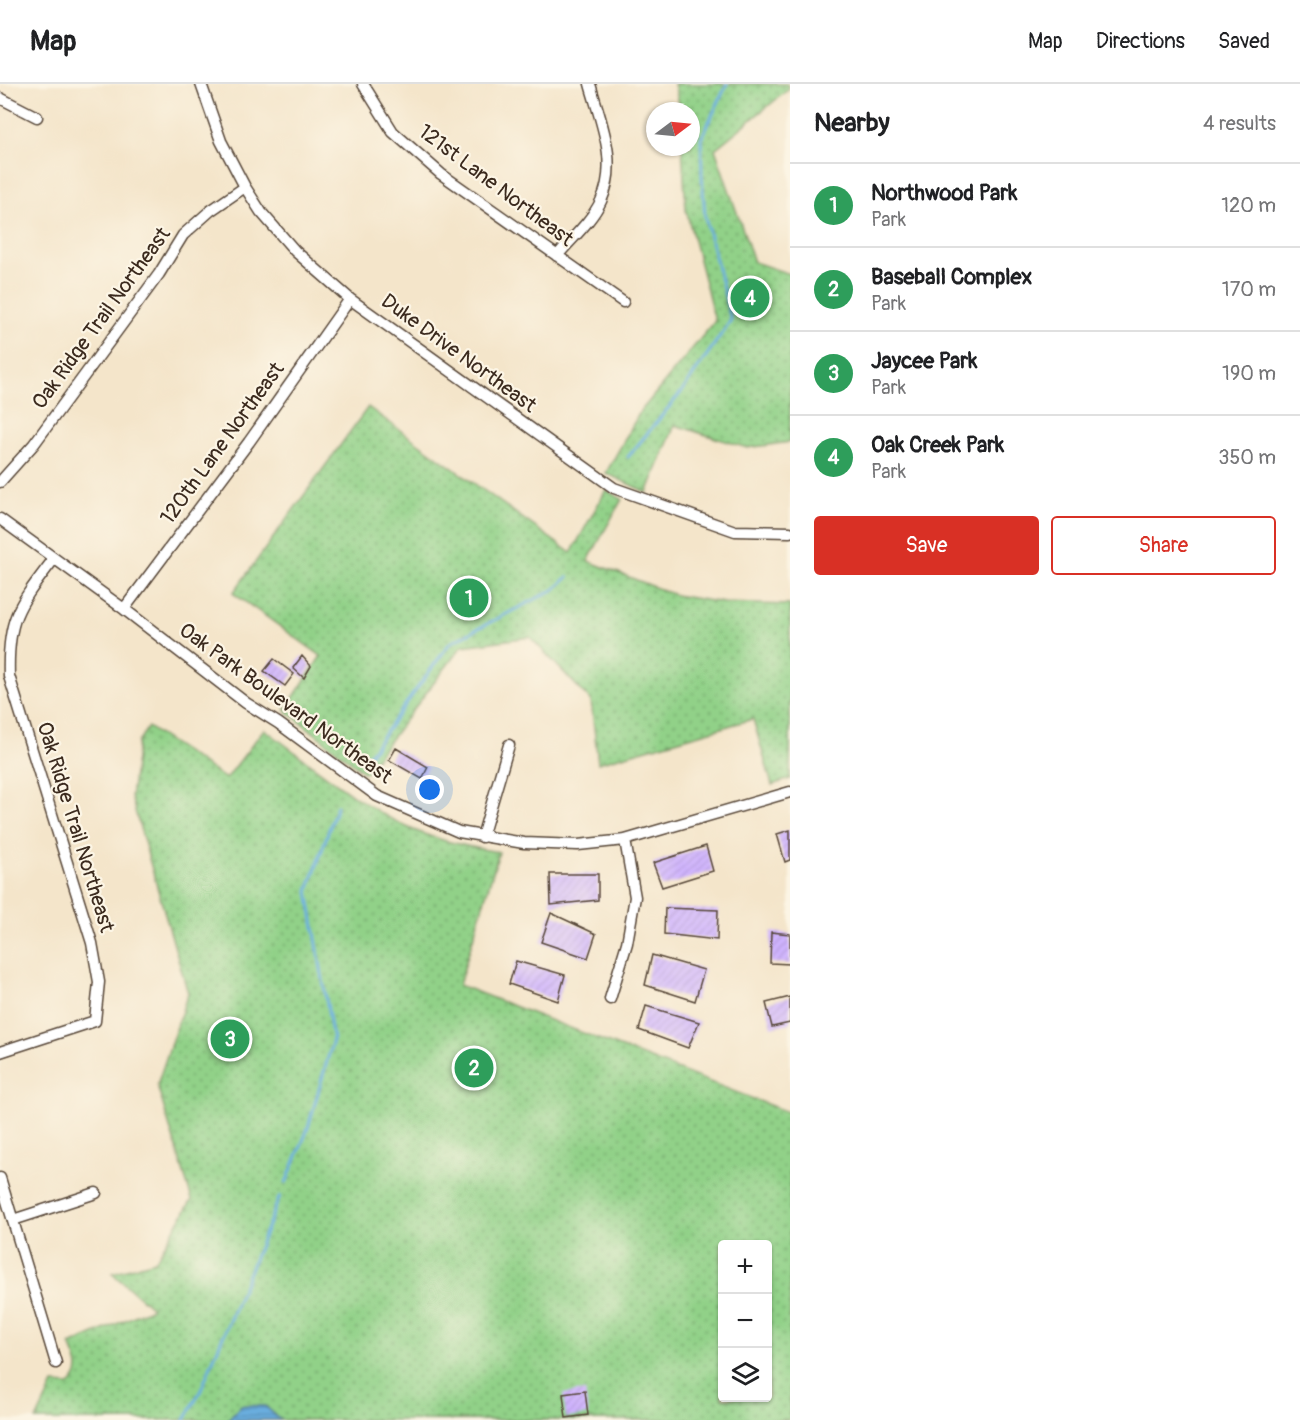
<!DOCTYPE html>
<html lang="en">
<head>
<meta charset="utf-8">
<style>
	body { margin:0; font-family:Pangolin,sans-serif; background:#f6f6f6; color:#202124 }
	.controls { position:absolute; right:18px; bottom:18px; display:grid; overflow:hidden; border-radius:6px; box-shadow:0 2px 4px #0004 }
	.controls button { width:54px; height:54px; display:grid; place-items:center; padding:0; border:0; border-bottom:2px solid #e0e0e0; background:#fff; color:#202124; font:30px sans-serif }
	.compass { position:absolute; left:646px; top:18px; width:54px; height:54px; border-radius:50%; background:#fff; box-shadow:0 2px 4px #0004; rotate:74deg }
	.you { position:absolute; left:430px; top:706px; width:21px; height:21px; margin:-15px; border:4px solid #fff; border-radius:50%; background:#1a73e8; box-shadow:0 0 0 9px #1a73e833 }
	.badge { display:grid; place-items:center; width:39px; height:39px; border-radius:50%; background:#d93025; color:#fff; font-size:20px; font-weight:700 }
	.pin { position:absolute; translate:-50% -50%; border:3px solid #fff; box-shadow:0 2px 6px #0006 }
	.list { margin:0; padding:0; list-style:none }
	h2 { display:flex; justify-content:space-between; align-items:center; height:78px; margin:0; padding:0 24px; font-size:26px }
	h2 small { font-size:20px; font-weight:400; color:#757577 }
	.list li { display:grid; grid-template-columns:39px 1fr auto; gap:18px; align-items:center; box-sizing:border-box; height:84px; padding:0 24px; border-top:2px solid #e0e0e0 }
	.list b { display:block; font-size:22px; white-space:nowrap }
	.list p { margin:0; font-size:20px; white-space:nowrap; color:#757577 }
	.list em { font-size:20px; font-style:normal; color:#757577 }
	.actions { display:flex; gap:12px; padding:18px 24px }
	.actions a { flex:1; padding:14px 0; border:2px solid #d93025; border-radius:6px; text-align:center; font-size:21px; color:#d93025 }
	.actions .main { background:#d93025; color:#fff }
	.icon { flex:none; width:33px; height:33px; fill:none; stroke:currentColor; stroke-width:2; stroke-linecap:round; stroke-linejoin:round }
	.map { position:relative; flex:none; width:790px; height:1336px; overflow:hidden }
	header { display:flex; align-items:center; gap:36px; box-sizing:border-box; height:84px; padding:0 30px; background:#fff; border-bottom:2px solid #e0e0e0 }
	header strong { font-size:28px }
	nav { display:flex; gap:33px; margin-inline-start:auto; font-size:21px }
	main { display:flex }
	aside { flex:1; background:#fff }
	.map>svg:first-child { display:block }
	.park { fill:url(#park-dots); stroke:#667e53; stroke-width:1.5; fill-rule:evenodd }
	.water { fill:url(#water-rules); stroke:#526c7f; stroke-width:1.5 }
	.lines { fill:none; stroke-linecap:round; stroke-linejoin:round }
	.stream { stroke:#6aafe0; stroke-width:3 }
	.building { fill:url(#building-hatch) }
	.street-casing { stroke:#574638; stroke-width:13 }
	.street { stroke:#fff; stroke-width:10 }
	.labels { text-anchor:middle; stroke-width:4.5; stroke-linejoin:round; paint-order:stroke }
	.street-label { font-size:21px; fill:#3b2a1e; stroke:#fcf5e5 }
</style>
</head>
<body>
<header>
<strong>Map</strong>
<nav><a>Map</a><a>Directions</a><a>Saved</a></nav>
</header>
<main>
<div class="map">
<svg width="790" height="1336" viewBox="0 0 790 1336">
	<defs>
		<pattern id="park-dots" width="8" height="8" patternUnits="userSpaceOnUse" patternTransform="scale(1.5)"><rect width="8" height="8" fill="#91d188"/><path d="M2 2h.1M6 6h.1" fill="none" stroke="#78aa6f" stroke-width="1.8" stroke-linecap="round"/></pattern>
		<pattern id="water-rules" width="6" height="5" patternUnits="userSpaceOnUse" patternTransform="scale(1.5)"><rect width="6" height="5" fill="#6aafe0"/><path d="M0 2.5h6" fill="none" stroke="#588fb5"/></pattern>
		<pattern id="building-hatch" width="6" height="6" patternUnits="userSpaceOnUse" patternTransform="scale(1.5)"><rect width="6" height="6" fill="#cfb3fe"/><path d="M-1 1l2-2M0 6l6-6M5 7l2-2" fill="none" stroke="#b39ad9"/></pattern>
	</defs>
	<rect width="100%" height="100%" fill="#fcf5e5"/>
	<filter id="ink" filterUnits="userSpaceOnUse"><feTurbulence type="fractalNoise" baseFrequency=".0167" numOctaves="2"/><feDisplacementMap in="SourceGraphic" scale="12" xChannelSelector="R" yChannelSelector="G"/><feConvolveMatrix kernelMatrix="1 2 1 2 8 2 1 2 1" color-interpolation-filters="sRGB"/></filter>
	<filter id="wash" filterUnits="userSpaceOnUse"><feTurbulence type="fractalNoise" baseFrequency=".008" numOctaves="4" result="noise"/><feDisplacementMap in="SourceGraphic" scale="24" xChannelSelector="R" yChannelSelector="G"/><feGaussianBlur stdDeviation="1.35" result="paint"/><feColorMatrix in="noise" values="0 0 0 0 0 0 0 0 0 0 0 0 0 0 0 0 0 1.4 0 .05"/><feComposite in="paint" operator="in"/></filter>
	<g filter="url(#wash)">
		<rect width="100%" height="100%" fill="#f4e5ca"/>
		<path class="park" d="M674 0H787L789 5 715 65 754 178 790 190V358L747 364 675 341 647 409 606 389 640 328 715 237 686 126 682 63H691V27H681Z
			M368 323 571 469 606 406 622 415 588 477 675 511 724 519 790 521V695L772 701 753 635 598 679 591 617 530 553 462 562 365 689 285 626 321 572 233 509Z
			M148 643 226 695 264 645C310 678 354 717 405 742 433 756 468 763 499 768L459 901 790 1029V1336H36L53 1300 69 1301C84 1288 77 1277 70 1261L152 1224 112 1189 155 1177 192 1116 157 1001 188 909 131 713 138 658ZM722 1160H768V1314H722Z"/>
		<path class="water" d="M241 1321 265 1322 281 1336H228Z"/>
		<g class="lines">
			<path class="stream" d="M628 373 683 306 731 236 705 133 702 92 701 55 727 0
				M366 675 450 559 555 505 568 493
				M286 1099 307 1047 333 956 308 807 337 722
				M185 1336 201 1306 280 1112"/>
		</g>
		<g id="blocks">
			<path class="building" d="M302 572 311 582 304 594 293 584Z
				M274 575 294 590 285 602 264 587Z
				M396 664 428 683 422 695 389 676Z
				M790 746V776L785 778 777 750Z
				M706 762 713 787 662 803 653 779Z
				M550 790H598V816L551 821Z
				M665 824 718 826 717 856 664 850Z
				M551 829 596 850 588 874 541 858Z
				M771 848 790 850V880L770 879Z
				M652 871 704 886 695 917 645 901Z
				M516 877 565 891 558 917 509 900Z
				M790 913V939L772 943 766 919Z
				M646 922 699 938 688 964 639 946Z
				M585 1307 588 1331 566 1334 563 1310Z"/>
		</g>
	</g>
	<g filter="url(#ink)">
		<use href="#blocks" fill-opacity="0" stroke="#574638" stroke-width="1.5"/>
		<g class="lines">
			<g class="street-casing">
				<path id="street" d="M201 0 221 57 245 103 261 128 295 167 350 215 614 404 735 447 790 448
					M363 0 393 48 441 90 623 218
					M0 14 37 33
					M557 172C571 155 591 138 601 117 619 79 601 39 590 0
					M0 398 34 360 159 190 183 151 210 127 245 103
					M0 435 124 525 246 619 278 639 377 712 459 748 524 759 578 761 625 756 790 708
					M124 525 249 358 350 215
					M482 753 509 661
					M610 915 627 859 635 813 625 756
					M0 968 95 937 99 898 92 859 9 592C7 533 19 521 53 476
					M0 1094 56 1279
					M13 1136 96 1109"/>
			</g>
			<use href="#street" class="street"/>
		</g>
	</g>
	<g class="labels">
		<g class="street-label">
			<text transform="translate(496 101) rotate(37)" y="7">121st Lane Northeast</text>
			<text transform="translate(101 234) rotate(-54)" y="7">Oak Ridge Trail Northeast</text>
			<text transform="translate(459 269) rotate(36)" y="7">Duke Drive Northeast</text>
			<text transform="translate(222 359) rotate(-54)" y="7">120th Lane Northeast</text>
			<text transform="translate(286 619) rotate(36)" y="7">Oak Park Boulevard Northeast</text>
			<text transform="translate(76 743) rotate(73)" y="7">Oak Ridge Trail Northeast</text>
		</g>
	</g>
</svg>
<div class="controls">
<button>+</button>
<button>−</button>
<button><svg class="icon" aria-label="layers" viewBox="0 0 24 24"><path d="M12 4l9 5-9 5-9-5zM3 14l9 5 9-5"/></svg></button>
</div>
<svg class="compass" viewBox="-18 -18 36 36"><path d="M0-13l5 13h-10z" fill="#e53935"/><path d="M0 13l5-13h-10z" fill="#757577"/></svg>
<div class="you"></div>
<div class="pin badge" style="left:469px;top:514px;background:#2e9e5b">1</div>
<div class="pin badge" style="left:474px;top:984px;background:#2e9e5b">2</div>
<div class="pin badge" style="left:230px;top:955px;background:#2e9e5b">3</div>
<div class="pin badge" style="left:750px;top:214px;background:#2e9e5b">4</div>
</div>
<aside>
<h2>Nearby<small>4 results</small></h2>
<ul class="list">
<li><span class="badge" style="background:#2e9e5b">1</span><div><b>Northwood Park</b><p>Park</p></div><em>120 m</em></li>
<li><span class="badge" style="background:#2e9e5b">2</span><div><b>Baseball Complex</b><p>Park</p></div><em>170 m</em></li>
<li><span class="badge" style="background:#2e9e5b">3</span><div><b>Jaycee Park</b><p>Park</p></div><em>190 m</em></li>
<li><span class="badge" style="background:#2e9e5b">4</span><div><b>Oak Creek Park</b><p>Park</p></div><em>350 m</em></li>
</ul>
<div class="actions"><a class="main">Save</a><a>Share</a></div>
</aside>
</main>
</body>
</html>
